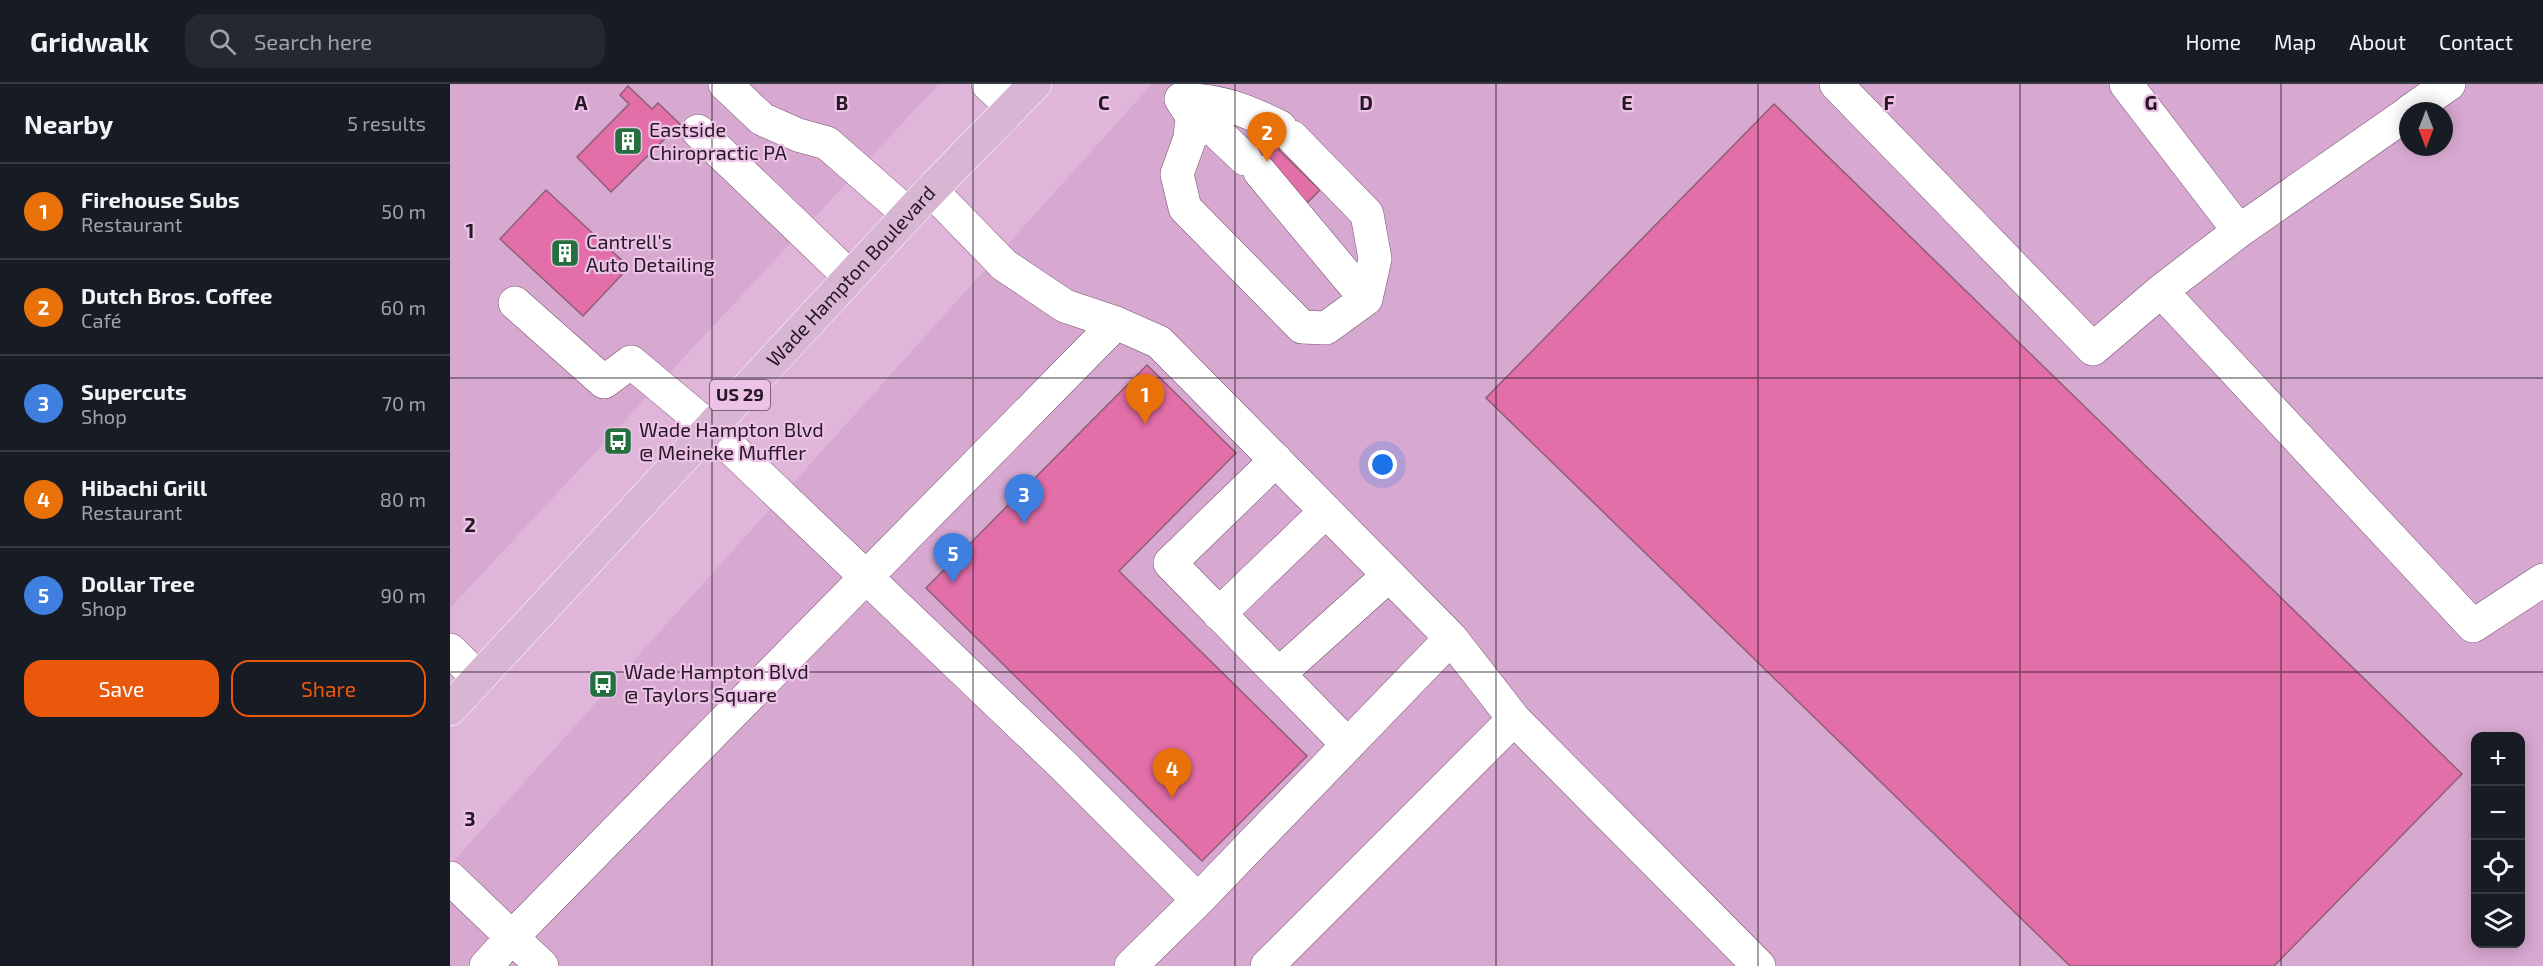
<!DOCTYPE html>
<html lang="en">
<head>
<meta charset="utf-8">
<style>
	body { margin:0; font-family:"Exo 2",sans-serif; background:#242831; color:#f1f3f6 }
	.controls { position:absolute; right:18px; bottom:18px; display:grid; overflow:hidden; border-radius:12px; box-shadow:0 3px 15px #0003 }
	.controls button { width:54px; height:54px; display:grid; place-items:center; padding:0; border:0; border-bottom:2px solid #363941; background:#171b24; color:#f1f3f6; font:30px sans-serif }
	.compass { position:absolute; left:1949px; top:18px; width:54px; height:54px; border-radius:50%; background:#171b24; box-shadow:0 3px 15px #0003; rotate:180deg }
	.you { position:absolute; left:933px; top:381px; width:21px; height:21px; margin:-15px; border:4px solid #fff; border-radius:50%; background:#1a73e8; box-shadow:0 0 0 9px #1a73e833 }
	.badge { display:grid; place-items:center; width:39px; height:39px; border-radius:50%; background:#ea580c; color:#fff; font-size:20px; font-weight:700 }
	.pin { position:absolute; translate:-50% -50px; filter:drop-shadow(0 2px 3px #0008) }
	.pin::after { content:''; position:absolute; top:32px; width:21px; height:18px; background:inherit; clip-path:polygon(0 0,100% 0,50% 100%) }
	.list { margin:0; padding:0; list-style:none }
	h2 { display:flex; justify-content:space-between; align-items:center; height:78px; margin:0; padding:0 24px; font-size:26px }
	h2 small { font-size:20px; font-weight:400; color:#9ea1a6 }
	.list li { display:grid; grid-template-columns:39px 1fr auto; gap:18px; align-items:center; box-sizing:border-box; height:96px; padding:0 24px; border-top:2px solid #363941 }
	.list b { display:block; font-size:22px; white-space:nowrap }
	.list p { margin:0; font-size:20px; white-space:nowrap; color:#9ea1a6 }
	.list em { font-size:20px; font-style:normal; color:#9ea1a6 }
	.actions { display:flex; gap:12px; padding:18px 24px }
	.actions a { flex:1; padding:14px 0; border:2px solid #ea580c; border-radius:18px; text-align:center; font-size:21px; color:#ea580c }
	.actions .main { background:#ea580c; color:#fff }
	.icon { flex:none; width:33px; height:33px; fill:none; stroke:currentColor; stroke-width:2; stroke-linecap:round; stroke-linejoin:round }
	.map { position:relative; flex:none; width:2093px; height:882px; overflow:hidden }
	header { display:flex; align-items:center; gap:36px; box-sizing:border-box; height:84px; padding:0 30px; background:#171b24; border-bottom:2px solid #363941 }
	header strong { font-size:28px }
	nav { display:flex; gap:33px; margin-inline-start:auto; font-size:21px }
	.search { width:420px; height:54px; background:#242831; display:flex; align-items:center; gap:15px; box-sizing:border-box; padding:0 21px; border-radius:18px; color:#9ea1a6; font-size:22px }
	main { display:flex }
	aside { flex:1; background:#171b24 }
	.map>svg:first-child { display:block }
	.built { fill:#d7a8d0; fill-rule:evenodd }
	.building { fill:#e36fa8; stroke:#8e5f74; stroke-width:1.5 }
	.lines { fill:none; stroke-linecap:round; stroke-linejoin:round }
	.minor-casing { stroke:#775272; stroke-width:34 }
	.major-casing { stroke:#fff; stroke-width:34 }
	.minor { stroke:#fff; stroke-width:33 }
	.major { stroke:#d7b5d3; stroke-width:33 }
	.grid { fill:none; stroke:#261724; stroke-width:1.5; stroke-opacity:0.55 }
	.labels { text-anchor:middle; stroke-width:4.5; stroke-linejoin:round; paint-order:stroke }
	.shield { fill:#ecc2e6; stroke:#614a5e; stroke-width:1.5 }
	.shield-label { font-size:18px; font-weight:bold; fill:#261724 }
	.poi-label { font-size:20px; fill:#261724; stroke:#ecc2e6; text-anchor:start }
	.street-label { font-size:20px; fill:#261724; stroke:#ecc2e6 }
	.grid-label { font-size:20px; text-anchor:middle; font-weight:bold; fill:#261724; stroke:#ecc2e6; stroke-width:4.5; stroke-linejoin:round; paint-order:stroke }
</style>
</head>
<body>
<header>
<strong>Gridwalk</strong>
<div class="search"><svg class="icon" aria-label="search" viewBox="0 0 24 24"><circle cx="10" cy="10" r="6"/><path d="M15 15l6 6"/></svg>Search here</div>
<nav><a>Home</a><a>Map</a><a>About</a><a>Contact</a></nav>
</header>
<main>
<aside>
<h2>Nearby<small>5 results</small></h2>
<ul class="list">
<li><span class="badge" style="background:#e8710a">1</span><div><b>Firehouse Subs</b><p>Restaurant</p></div><em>50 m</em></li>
<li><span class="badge" style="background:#e8710a">2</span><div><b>Dutch Bros. Coffee</b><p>Café</p></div><em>60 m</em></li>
<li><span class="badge" style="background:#3f7fe0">3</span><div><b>Supercuts</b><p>Shop</p></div><em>70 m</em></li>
<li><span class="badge" style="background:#e8710a">4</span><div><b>Hibachi Grill</b><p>Restaurant</p></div><em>80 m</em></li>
<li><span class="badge" style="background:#3f7fe0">5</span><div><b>Dollar Tree</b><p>Shop</p></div><em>90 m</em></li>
</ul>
<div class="actions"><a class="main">Save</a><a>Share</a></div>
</aside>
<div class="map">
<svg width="2093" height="882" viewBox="0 0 2093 882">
	<rect width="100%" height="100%" fill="#dfb5d9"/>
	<path class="built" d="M0 0H489L0 524Z
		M702 0H2093V882H0V781ZM1958 27H1994V63H1958ZM2026 652H2070V860H2026Z"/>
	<path class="building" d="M178 2 202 25 208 19 230 40 161 108 127 73 179 20 170 11Z
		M1324 20 2012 690 1824 882H1620L1036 314Z
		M814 43 846 49 829 66 870 106 856 120 800 98 787 84 796 62Z
		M96 106 179 183 133 232 50 155Z
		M697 281 786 369 669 487 857 672 752 777 476 504Z"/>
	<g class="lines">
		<g class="minor-casing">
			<path id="minor" d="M275 0 312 35 348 51 377 59 458 130
				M538 0 562 23
				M1386 0 1643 265 1711 207 1789 147 1958 29
				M1676 0 1789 147
				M731 15 742 32 740 54 727 90 735 124 852 243 876 244 916 215 925 175 917 130 842 53
				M731 15C772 17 794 25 830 43
				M732 15 795 75
				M1960 27 1999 0
				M248 47 400 193
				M810 88 916 215
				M481 106 554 181 615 222 666 239 709 258 1001 554 1064 635
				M1711 207 2023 542 2093 496
				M65 219 154 298 181 278 260 344 615 683 748 816 1001 554
				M826 376 720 479 898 661
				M769 530 876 427
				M0 566 28 594
				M829 590 939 491
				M0 794 92 882
				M36 882 62 853 666 239
				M681 882 748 816
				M817 882 1064 635 1309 882"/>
		</g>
		<g class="major-casing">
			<g id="major">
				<path id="s1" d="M0 625 481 106 585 0"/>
			</g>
		</g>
		<use href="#minor" class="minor"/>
		<use href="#major" class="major"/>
	</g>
	<path class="grid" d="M262 0V882M523 0V882M785 0V882M1046 0V882M1308 0V882M1570 0V882M1831 0V882M0 294H2093M0 588H2093"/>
	<defs>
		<g id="building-square" transform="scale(1.5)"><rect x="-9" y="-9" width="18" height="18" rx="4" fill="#246f3e" stroke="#ecc2e6"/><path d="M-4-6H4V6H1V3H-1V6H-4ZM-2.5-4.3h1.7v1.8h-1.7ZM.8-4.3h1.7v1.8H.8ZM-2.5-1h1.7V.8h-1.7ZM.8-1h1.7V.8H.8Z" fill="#fff"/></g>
		<g id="bus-square" transform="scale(1.5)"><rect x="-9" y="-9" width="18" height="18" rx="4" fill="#246f3e" stroke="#ecc2e6"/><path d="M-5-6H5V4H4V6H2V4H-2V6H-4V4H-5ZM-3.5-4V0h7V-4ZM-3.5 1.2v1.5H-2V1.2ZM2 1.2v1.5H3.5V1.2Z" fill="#fff"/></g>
	</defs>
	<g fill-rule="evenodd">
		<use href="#building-square" x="178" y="57"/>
		<use href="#building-square" x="115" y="169"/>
		<use href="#bus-square" x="168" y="357"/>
		<use href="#bus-square" x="153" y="600"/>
	</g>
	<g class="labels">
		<rect class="shield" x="260" y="296" width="60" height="30" rx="4.5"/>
		<g class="shield-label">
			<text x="290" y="317">US 29</text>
		</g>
		<g class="poi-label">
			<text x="199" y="53">Eastside<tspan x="199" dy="23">Chiropractic PA</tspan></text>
			<text x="136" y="165">Cantrell's<tspan x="136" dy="23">Auto Detailing</tspan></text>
			<text x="189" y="353">Wade Hampton Blvd<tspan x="189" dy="23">@ Meineke Muffler</tspan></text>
			<text x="174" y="595">Wade Hampton Blvd<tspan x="174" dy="23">@ Taylors Square</tspan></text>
		</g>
		<g class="street-label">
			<text dy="7" stroke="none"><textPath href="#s1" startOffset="590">Wade Hampton Boulevard</textPath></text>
		</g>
	</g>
	<g class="grid-label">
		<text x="131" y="26">A</text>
		<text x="392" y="26">B</text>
		<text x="654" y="26">C</text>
		<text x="916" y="26">D</text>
		<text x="1177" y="26">E</text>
		<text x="1439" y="26">F</text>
		<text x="1701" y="26">G</text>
		<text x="20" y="154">1</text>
		<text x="20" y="448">2</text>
		<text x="20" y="742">3</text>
	</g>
</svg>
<div class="controls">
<button>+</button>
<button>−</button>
<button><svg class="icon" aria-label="locate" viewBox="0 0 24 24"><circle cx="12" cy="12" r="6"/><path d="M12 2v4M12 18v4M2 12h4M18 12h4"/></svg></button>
<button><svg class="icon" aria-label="layers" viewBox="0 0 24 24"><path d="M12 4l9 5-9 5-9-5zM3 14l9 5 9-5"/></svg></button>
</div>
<svg class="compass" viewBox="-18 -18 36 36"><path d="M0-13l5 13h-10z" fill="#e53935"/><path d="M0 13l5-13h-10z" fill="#9ea1a6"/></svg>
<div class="you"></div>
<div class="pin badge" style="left:695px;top:340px;background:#e8710a">1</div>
<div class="pin badge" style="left:817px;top:78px;background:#e8710a">2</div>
<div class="pin badge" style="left:574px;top:440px;background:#3f7fe0">3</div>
<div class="pin badge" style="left:722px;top:714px;background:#e8710a">4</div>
<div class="pin badge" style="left:503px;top:499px;background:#3f7fe0">5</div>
</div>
</main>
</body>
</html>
